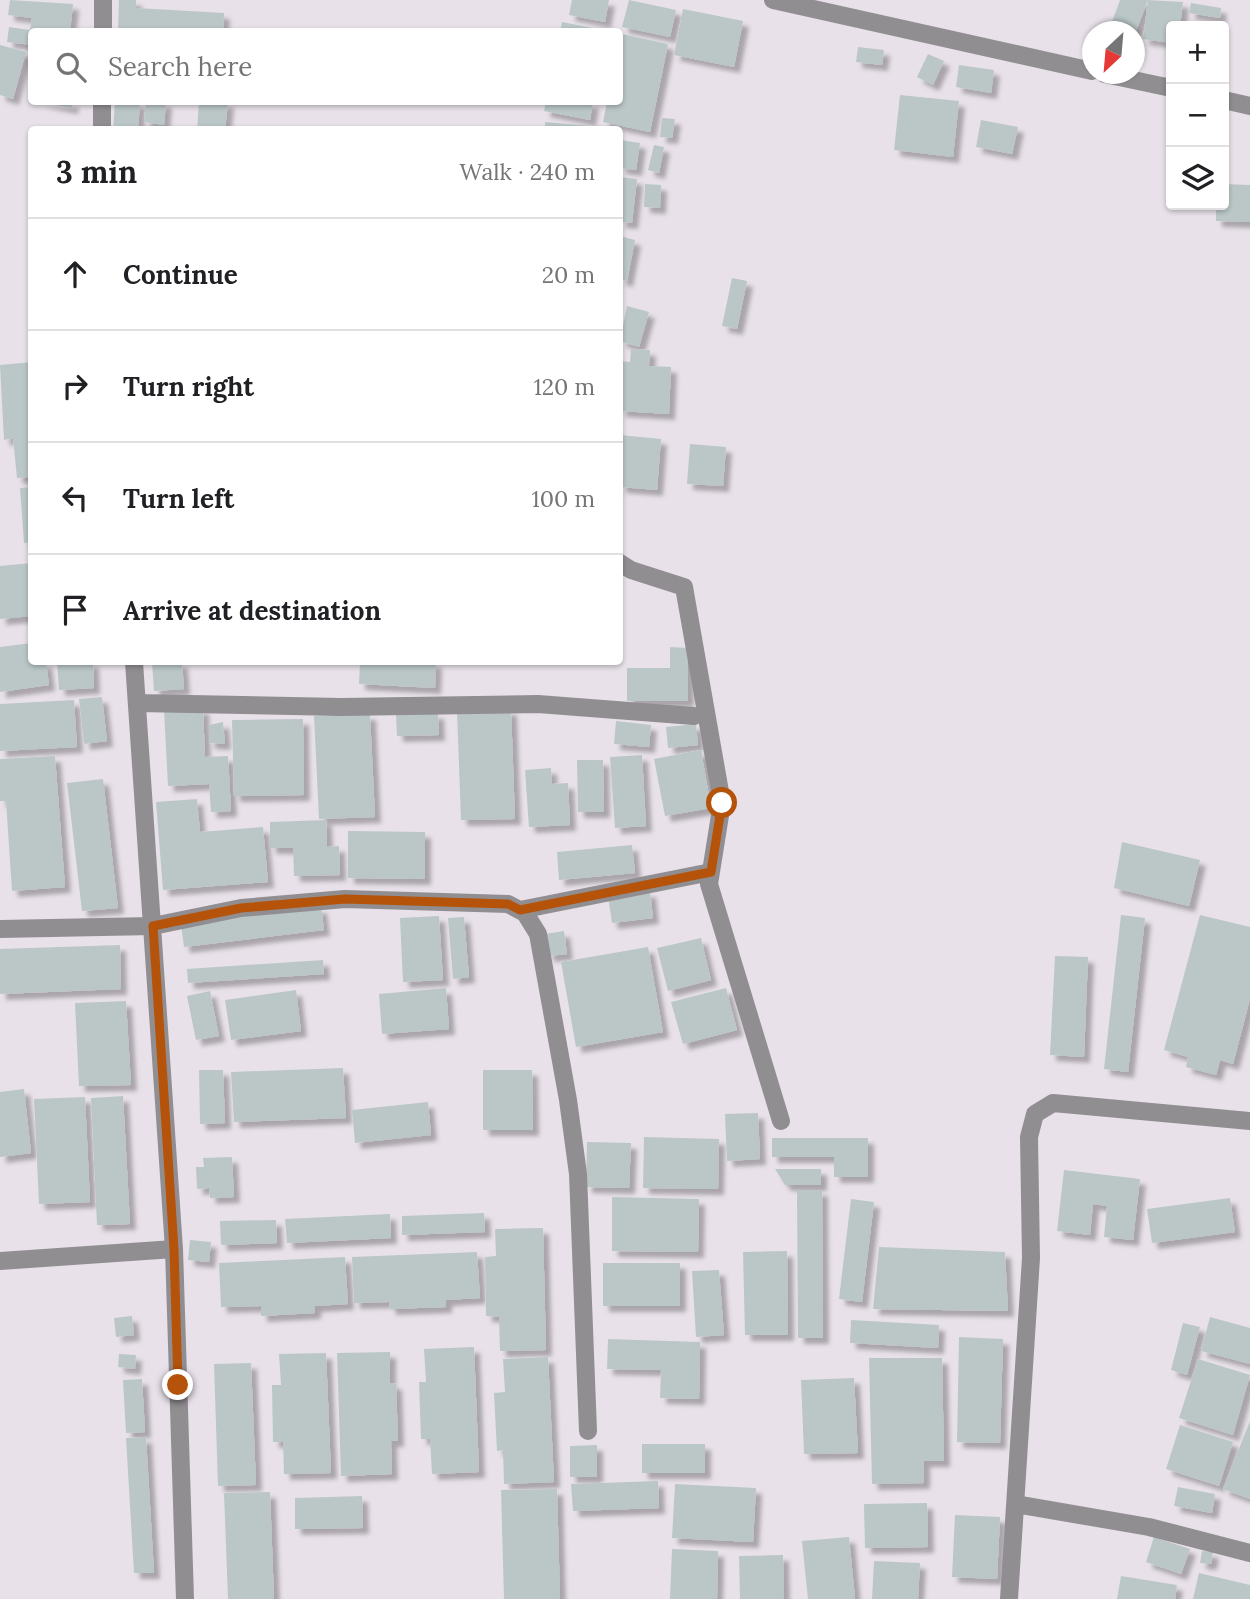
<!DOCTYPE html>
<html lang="en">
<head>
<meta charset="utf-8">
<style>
	body { margin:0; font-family:Lora,serif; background:#f2f2f2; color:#202124 }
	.controls { position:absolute; right:21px; top:21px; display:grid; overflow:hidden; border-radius:7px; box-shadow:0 2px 5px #0004 }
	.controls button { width:63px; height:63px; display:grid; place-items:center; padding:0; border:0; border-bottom:2px solid #e0e0e0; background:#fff; color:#202124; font:35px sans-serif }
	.compass { position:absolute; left:1082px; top:21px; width:63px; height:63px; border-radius:50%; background:#fff; box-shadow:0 2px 5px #0004; rotate:206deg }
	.stop { position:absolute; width:21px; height:21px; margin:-16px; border:5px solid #b45309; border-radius:50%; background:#fff }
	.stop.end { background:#b45309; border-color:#fff; box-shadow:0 2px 7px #0008 }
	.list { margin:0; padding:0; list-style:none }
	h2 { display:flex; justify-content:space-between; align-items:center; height:91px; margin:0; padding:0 28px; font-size:30px }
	h2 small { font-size:23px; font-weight:400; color:#757577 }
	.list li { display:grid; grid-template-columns:46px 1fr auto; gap:21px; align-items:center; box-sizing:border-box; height:112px; padding:0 28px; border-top:2px solid #e0e0e0 }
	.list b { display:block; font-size:26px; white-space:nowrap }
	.list em { font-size:23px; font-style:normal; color:#757577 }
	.icon { flex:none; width:38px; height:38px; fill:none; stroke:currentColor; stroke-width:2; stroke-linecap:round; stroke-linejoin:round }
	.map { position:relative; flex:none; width:1250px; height:1599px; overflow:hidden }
	.search { position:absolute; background:#fff; box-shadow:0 2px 5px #0004; left:28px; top:28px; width:595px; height:77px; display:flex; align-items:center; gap:18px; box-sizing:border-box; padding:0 24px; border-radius:7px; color:#757577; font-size:26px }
	.panel { position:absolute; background:#fff; box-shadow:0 2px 5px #0004; left:28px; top:126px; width:595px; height:539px; border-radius:7px }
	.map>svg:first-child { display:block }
	.building { fill:#bbc7c7; filter:url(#shadow) }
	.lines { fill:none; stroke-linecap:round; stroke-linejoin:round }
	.minor { stroke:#918e92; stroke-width:18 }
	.route { stroke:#b45309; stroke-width:9 }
</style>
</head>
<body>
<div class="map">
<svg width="1250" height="1599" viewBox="0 0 1250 1599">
	<defs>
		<filter id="shadow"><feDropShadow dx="6" dy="6" stdDeviation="2" flood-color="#0004"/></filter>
	</defs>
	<rect width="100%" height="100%" fill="#e8e1e9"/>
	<path class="building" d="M10 0 73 4 70 32H32V45L7 42 9 27 30 30 32 18 8 15Z
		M119 0H136V8L224 13 223 32H118Z
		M572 0H609L605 22 569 15Z
		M629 0 676 10 670 37 622 27Z
		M1120 0H1148L1136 31 1112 22Z
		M1148 0 1183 2 1180 26H1171V43L1143 39Z
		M1191 3 1221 8 1220 18 1189 13Z
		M683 9 743 21 734 67 674 55Z
		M562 22 603 30V32H560Z
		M622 34 668 44 650 132 603 122 607 102H620Z
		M0 45 26 52 13 99 0 95Z
		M858 47 884 50 882 65 856 62Z
		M928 54 944 61 933 85 917 77Z
		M959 65 994 70 991 93 956 87Z
		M900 95 959 101 953 157 894 150Z
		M39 102H73L72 108Z
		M115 102H140L138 130H113Z
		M146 102H166L164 125 144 122Z
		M199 102H228L225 130H197Z
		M546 102H593L590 120 544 111Z
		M662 118 675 119 672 138 660 137Z
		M981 120 1018 127 1012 154 976 147Z
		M545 122 592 126V130H545Z
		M620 140 640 143 636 170 620 168Z
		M654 145 664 147 659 173 648 170Z
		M620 177 637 179 632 223 620 222Z
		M645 184 661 185 660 208 644 207Z
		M1224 184 1250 185V222L1216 221V205H1224Z
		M620 236 635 240 627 281 620 279Z
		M732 278 747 281 737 329 722 326Z
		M627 306 649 312 639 347 620 341Z
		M631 349 650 350 649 366 671 367 669 414 620 411V361L630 362Z
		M32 362V477L17 478 13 438 4 440 0 365Z
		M620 435 661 439 657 490 620 487Z
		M690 444 726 447 723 486 687 484Z
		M32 487V542L24 543 20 488Z
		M32 563V616L0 619V566Z
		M32 643V662H46L49 685 0 692V647Z
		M670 647 688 648V701H627V668H670Z
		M57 662H93L94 688 59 690Z
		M152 662H182L184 689 154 691Z
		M360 662H436L435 688 359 684Z
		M102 697 107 741 84 744 79 699Z
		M74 700 77 747 0 751V704Z
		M203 708 205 757 228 756 231 811 211 812 209 784 168 786 164 710Z
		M511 709 515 819 461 820 457 711Z
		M438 713 439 735 397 736 396 714Z
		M370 714 375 817 319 819 314 716Z
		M303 719 304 795 234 796 232 720Z
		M616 721 651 725 649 747 614 744Z
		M223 722 225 744 209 743V725Z
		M696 724 698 745 668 748 666 727Z
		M701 750 711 808 665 816 654 759Z
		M642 755 646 826 615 828 610 757Z
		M55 756 65 887 12 891 6 801H0V759Z
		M577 760H603L604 812H578Z
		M551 768 552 784 568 783 570 825 529 827 525 770Z
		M103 779 118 908 82 911 67 783Z
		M197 799 200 832 263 827 268 882 163 890 156 802Z
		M326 820 327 847 339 846 340 875 294 876 293 848H270V822Z
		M348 831 425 832V879L348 878Z
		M1122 842 1200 860 1189 906 1114 888Z
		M632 845 635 873 559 880 557 852Z
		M650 891 653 918 612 923 608 896Z
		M321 907 324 930 184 947 181 924Z
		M1121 915 1145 918 1128 1072 1104 1069Z
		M1200 915 1250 927V999L1233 1064 1220 1060 1216 1075 1186 1067 1188 1057 1164 1050Z
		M439 916 443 980 403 982 400 918Z
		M464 917 469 977 453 979 448 918Z
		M564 931 567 954 548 956 545 934Z
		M701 938 711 980 668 991 657 948Z
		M120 945 121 989 0 994V949Z
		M648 947 663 1032 576 1047 561 962Z
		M1055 956 1088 957 1084 1057 1050 1055Z
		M323 960 324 974 188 983 187 969Z
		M446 988 449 1029 382 1034 379 994Z
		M726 988 737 1030 683 1044 671 1002Z
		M296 990 301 1031 231 1040 225 1000Z
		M210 991 219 1036 196 1040 187 996Z
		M126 1001 131 1085 79 1086 75 1003Z
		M343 1068 346 1118 234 1122 231 1072Z
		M199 1070H223L225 1123 200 1124Z
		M483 1070H532L533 1130H483Z
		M24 1089 31 1153 0 1157V1092Z
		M123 1096 130 1224 97 1225 91 1098Z
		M85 1097 90 1202 39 1204 34 1099Z
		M428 1102 431 1135 355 1143 352 1110Z
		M758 1113 760 1159 727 1161 725 1114Z
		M644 1137 719 1139 718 1189 643 1188Z
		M772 1138H868V1177H834V1157H772Z
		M587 1142 631 1143 629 1188 586 1187Z
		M232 1157 234 1197 210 1198 209 1188 197 1189 196 1167H204L203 1158Z
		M775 1169H821V1185H785Z
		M1064 1170 1140 1179 1133 1240 1104 1237 1107 1206 1093 1204 1090 1235 1057 1231Z
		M797 1190H822L823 1338H798Z
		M612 1197 699 1199 698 1252 612 1251Z
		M1230 1198 1235 1232 1152 1243 1147 1209Z
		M851 1199 874 1202 862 1302 839 1299Z
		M484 1213 485 1232 402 1235V1216Z
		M390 1214 391 1238 287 1243 285 1219Z
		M276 1220 277 1243 221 1245 220 1221Z
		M543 1228 546 1350 500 1351 499 1317 486 1316 485 1257 496 1256 495 1229Z
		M190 1240 211 1242 209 1262 188 1260Z
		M879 1247 1005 1252 1008 1311 873 1309Z
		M787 1251 788 1335H745L743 1252Z
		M477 1252 480 1298 446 1300V1307L390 1309 389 1302 354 1303 352 1257Z
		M345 1257 348 1304 315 1306V1313L261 1316V1306L221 1307 219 1263Z
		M603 1263H680V1306H603Z
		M719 1270 724 1335 696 1337 692 1271Z
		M132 1316 134 1335 116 1337 114 1318Z
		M1210 1317 1250 1328V1364L1201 1351Z
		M851 1320 939 1325 938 1348 850 1343Z
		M1183 1323 1200 1327 1187 1375 1171 1370Z
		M959 1337 1003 1339 1000 1443 957 1442Z
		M608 1339 700 1342 699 1399 660 1398 661 1370 607 1369Z
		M474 1347 479 1472 432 1474 430 1439H421L419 1382H426L424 1349Z
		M390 1352V1383L396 1384 398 1441H391L392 1474 341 1476 337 1353Z
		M326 1353 331 1473 284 1474 283 1442H273L272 1385H281L279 1354Z
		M119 1354 136 1355 135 1369 118 1367Z
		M548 1357 554 1482 504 1484 503 1450 497 1451 494 1393 505 1392 503 1359Z
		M869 1358H942L944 1461H924V1483L872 1484Z
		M1198 1359 1250 1375 1233 1435 1179 1418Z
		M251 1363 256 1485 218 1486 214 1364Z
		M854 1378 858 1453 804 1454 801 1380Z
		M142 1379 145 1432 126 1433 123 1380Z
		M1250 1421V1499L1223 1489Z
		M1180 1425 1233 1442 1219 1486 1166 1469Z
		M146 1437 154 1573H134L126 1438Z
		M642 1444H705V1473H642Z
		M597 1445V1477H570V1446Z
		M658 1481 659 1508 573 1511 571 1484Z
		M675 1484 756 1488 753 1542 672 1538Z
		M1178 1487 1215 1494 1212 1513 1174 1506Z
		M557 1489 560 1599H504L501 1490Z
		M270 1492 274 1599H228L224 1493Z
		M362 1496 363 1528 295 1529V1498Z
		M927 1503 928 1547 865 1548 864 1504Z
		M955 1515 1000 1517 997 1579 952 1577Z
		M849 1537 855 1599H808L802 1541Z
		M1154 1537 1190 1549 1181 1574 1146 1562Z
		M672 1549 718 1551 717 1599H670Z
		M1202 1551 1213 1552 1211 1564 1200 1563Z
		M783 1555 784 1599H740L739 1556Z
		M874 1561 920 1563 918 1599H872Z
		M1199 1573 1250 1585V1599H1193Z
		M1121 1576 1177 1585 1175 1599H1117Z"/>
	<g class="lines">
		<path class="minor" d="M773 0 1092 71
			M103 32V0
			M1105 74 1171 88
			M1224 100 1250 106
			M102 130V102
			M620 563 631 570 684 587 722 803 709 884 781 1121
			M134 662 174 1249 185 1599
			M138 703 341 707 538 704 694 716
			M520 910 711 872
			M0 929 153 926 241 908 345 899 508 904 525 913 538 934 568 1100 578 1174 588 1431
			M0 1261 174 1249
			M1016 1504 1149 1527 1250 1553
			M1009 1599 1031 1258 1029 1137 1035 1114 1053 1103 1250 1121"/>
	</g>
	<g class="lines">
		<path class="route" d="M178 1385 174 1249 153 926 241 908 345 899 508 904 520 910 711 872 722 803"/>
	</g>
</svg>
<div class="controls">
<button>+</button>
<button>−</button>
<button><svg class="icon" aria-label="layers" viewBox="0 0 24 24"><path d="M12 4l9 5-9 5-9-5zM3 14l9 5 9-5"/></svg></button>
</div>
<svg class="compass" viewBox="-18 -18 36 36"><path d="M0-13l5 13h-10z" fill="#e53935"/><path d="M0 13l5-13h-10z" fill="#757577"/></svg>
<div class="stop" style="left:722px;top:803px"></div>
<div class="stop end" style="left:178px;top:1385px"></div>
<div class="search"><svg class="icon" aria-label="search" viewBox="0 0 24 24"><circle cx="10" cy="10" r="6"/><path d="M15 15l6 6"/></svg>Search here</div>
<section class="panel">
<h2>3 min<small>Walk · 240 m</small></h2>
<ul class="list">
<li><svg class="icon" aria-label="ahead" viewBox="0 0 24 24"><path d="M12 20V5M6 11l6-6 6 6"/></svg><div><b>Continue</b></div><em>20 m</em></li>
<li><svg class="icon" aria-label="right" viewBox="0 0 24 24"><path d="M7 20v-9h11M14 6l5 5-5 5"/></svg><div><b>Turn right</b></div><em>120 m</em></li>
<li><svg class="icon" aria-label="left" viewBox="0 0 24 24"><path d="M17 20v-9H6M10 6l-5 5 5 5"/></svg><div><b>Turn left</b></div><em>100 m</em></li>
<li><svg class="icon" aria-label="arrive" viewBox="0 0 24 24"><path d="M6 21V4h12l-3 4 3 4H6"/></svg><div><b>Arrive at destination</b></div></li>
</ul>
</section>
</div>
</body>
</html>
